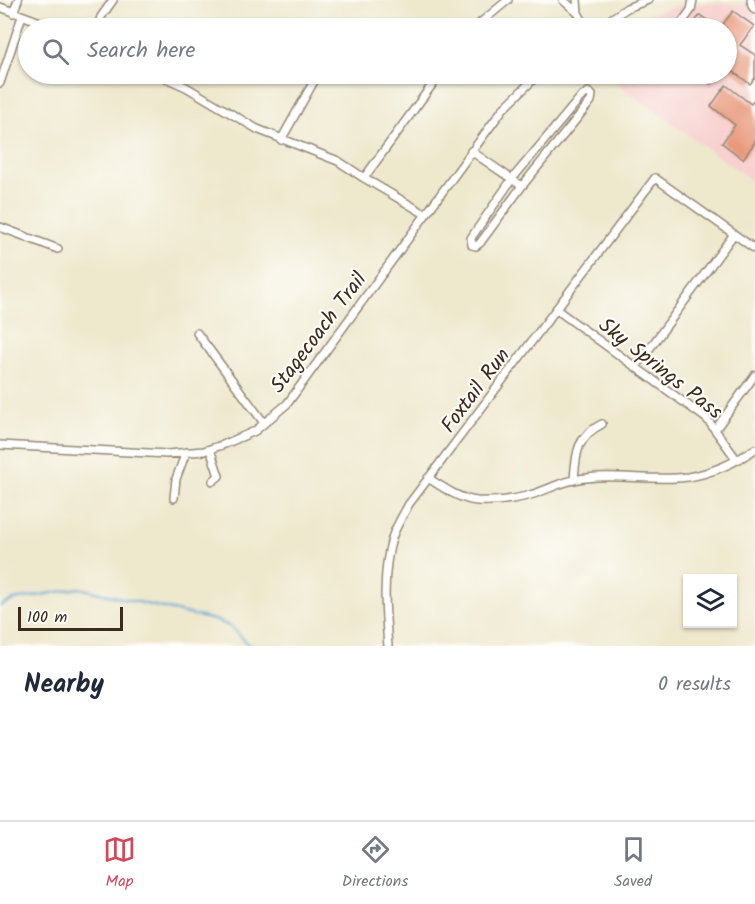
<!DOCTYPE html>
<html lang="en">
<head>
<meta charset="utf-8">
<style>
	body { margin:0; font-family:Kalam,sans-serif; background:#f2f2f3; color:#1f2937 }
	.controls { position:absolute; right:18px; bottom:18px; display:grid; overflow:hidden; border-radius:0px; box-shadow:0 2px 4px #0004 }
	.controls button { width:54px; height:54px; display:grid; place-items:center; padding:0; border:0; border-bottom:2px solid #e0e1e3; background:#fff; color:#1f2937; font:30px sans-serif }
	.scale { position:absolute; left:18px; bottom:15px; width:105px; box-sizing:border-box; padding-left:6px; border:3px solid #3b2a1e; border-top:0; font-size:16px; line-height:21px; white-space:nowrap; color:#3b2a1e; -webkit-text-stroke:4px #fdfcf7; paint-order:stroke }
	.list { margin:0; padding:0; list-style:none }
	h2 { display:flex; justify-content:space-between; align-items:center; height:78px; margin:0; padding:0 24px; font-size:26px }
	h2 small { font-size:20px; font-weight:400; color:#747a83 }
	.icon { flex:none; width:33px; height:33px; fill:none; stroke:currentColor; stroke-width:2; stroke-linecap:round; stroke-linejoin:round }
	.map { position:relative; flex:none; width:755px; height:646px; overflow:hidden }
	.search { position:absolute; background:#fff; box-shadow:0 2px 4px #0004; left:18px; right:18px; top:18px; height:66px; display:flex; align-items:center; gap:15px; box-sizing:border-box; padding:0 21px; border-radius:33px; color:#747a83; font-size:22px }
	.sheet { height:174px; background:#fff }
	nav { display:flex; justify-content:space-around; align-items:center; box-sizing:border-box; height:84px; border-top:2px solid #e0e1e3; background:#fff; font-size:16px; color:#747a83 }
	nav a { display:grid; justify-items:center; gap:3px }
	nav .on { color:#d1495b }
	.map>svg:first-child { display:block }
	.built { fill:#f7d0cf }
	.lines { fill:none; stroke-linecap:round; stroke-linejoin:round }
	.stream { stroke:#5da5d4; stroke-width:2 }
	.building { fill:#e99a7e }
	.minor-casing { stroke:#948976; stroke-width:10 }
	.minor { stroke:#fff; stroke-width:7 }
	.labels { text-anchor:middle; stroke-width:4.5; stroke-linejoin:round; paint-order:stroke }
	.street-label { font-size:21px; fill:#3b2a1e; stroke:#fdfcf7 }
</style>
</head>
<body>
<div class="map">
<svg width="755" height="646" viewBox="0 0 755 646">
	<rect width="100%" height="100%" fill="#fdfcf7"/>
	<filter id="ink" filterUnits="userSpaceOnUse"><feTurbulence type="fractalNoise" baseFrequency=".0167" numOctaves="2"/><feDisplacementMap in="SourceGraphic" scale="12" xChannelSelector="R" yChannelSelector="G"/><feConvolveMatrix kernelMatrix="1 2 1 2 8 2 1 2 1" color-interpolation-filters="sRGB"/></filter>
	<filter id="wash" filterUnits="userSpaceOnUse"><feTurbulence type="fractalNoise" baseFrequency=".008" numOctaves="4" result="noise"/><feDisplacementMap in="SourceGraphic" scale="24" xChannelSelector="R" yChannelSelector="G"/><feGaussianBlur stdDeviation="1.35" result="paint"/><feColorMatrix in="noise" values="0 0 0 0 0 0 0 0 0 0 0 0 0 0 0 0 0 1.4 0 .05"/><feComposite in="paint" operator="in"/></filter>
	<g filter="url(#wash)">
		<rect width="100%" height="100%" fill="#eee8cd"/>
		<path class="built" d="M710 3 734 4 755 7V183L604 74H726V28H618L651 13 675 6Z"/>
		<g class="lines">
			<path class="stream" d="M0 606 14 600 79 588 218 621 231 627 250 646"/>
		</g>
		<g id="blocks">
			<path class="building" d="M733 11 754 26 740 45 755 55V78L750 84 726 66V28H720Z
				M700 15 718 28H690Z
				M696 74H719L711 84Z
				M726 85 751 104 755 99V142L743 159 722 143 735 125 711 106Z"/>
		</g>
	</g>
	<g filter="url(#ink)">
		<use href="#blocks" fill-opacity="0" stroke="#948976" stroke-width="1.5"/>
		<g class="lines">
			<g class="minor-casing">
				<path id="minor" d="M563 0 578 13 587 28
					M577 0 578 13
					M751 0 752 6 755 10
					M0 7 56 28
					M13 13 18 0
					M97 28 101 17 113 0
					M474 28 508 0
					M598 28 627 8 648 0
					M678 28 691 10 693 0
					M157 74 186 87 257 129 338 161 364 178 425 214
					M627 74 635 79 646 74
					M0 83 22 16
					M588 92 592 95 591 101 522 186 480 243 476 246 472 245 471 238 512 179 580 98Z
					M281 140 318 74
					M471 151 522 186
					M364 178 440 74
					M0 227 58 249
					M557 310 707 419 737 460
					M197 333 264 423
					M636 367 734 234
					M715 430 755 375
					M0 445 167 454 204 451 225 444 255 431 287 404 503 109 539 74
					M210 449 219 476 213 481
					M428 478C443 487 458 499 477 501 492 502 511 500 527 496 543 492 558 483 574 480 611 472 652 482 688 477 712 473 736 462 755 449
					M574 480C576 454 576 437 602 424
					M174 498 176 479 186 452
					M388 646C385 609 382 574 392 538 396 526 403 515 409 504L655 178 755 249"/>
			</g>
			<use href="#minor" class="minor"/>
		</g>
	</g>
	<g class="labels">
		<g class="street-label">
			<text transform="translate(318 332) rotate(-53)" y="7">Stagecoach Trail</text>
			<text transform="translate(661 368) rotate(38)" y="7">Sky Springs Pass</text>
			<text transform="translate(475 390) rotate(-53)" y="7">Foxtail Run</text>
		</g>
	</g>
</svg>
<div class="controls">
<button><svg class="icon" aria-label="layers" viewBox="0 0 24 24"><path d="M12 4l9 5-9 5-9-5zM3 14l9 5 9-5"/></svg></button>
</div>
<div class="scale">100 m</div>
<div class="search"><svg class="icon" aria-label="search" viewBox="0 0 24 24"><circle cx="10" cy="10" r="6"/><path d="M15 15l6 6"/></svg>Search here</div>
</div>
<section class="sheet">
<h2>Nearby<small>0 results</small></h2>
<ul class="list">
</ul>
</section>
<nav>
<a class="on"><svg class="icon" aria-label="map" viewBox="0 0 24 24"><path d="M3 6l6-2 6 2 6-2v14l-6 2-6-2-6 2zM9 4v14M15 6v14"/></svg>Map</a>
<a><svg class="icon" aria-label="directions" viewBox="0 0 24 24"><path d="M12 3l9 9-9 9-9-9zM9 14v-3h6M13 9l2 2-2 2"/></svg>Directions</a>
<a><svg class="icon" aria-label="saved" viewBox="0 0 24 24"><path d="M7 4h10v16l-5-4-5 4z"/></svg>Saved</a>
</nav>
</body>
</html>
